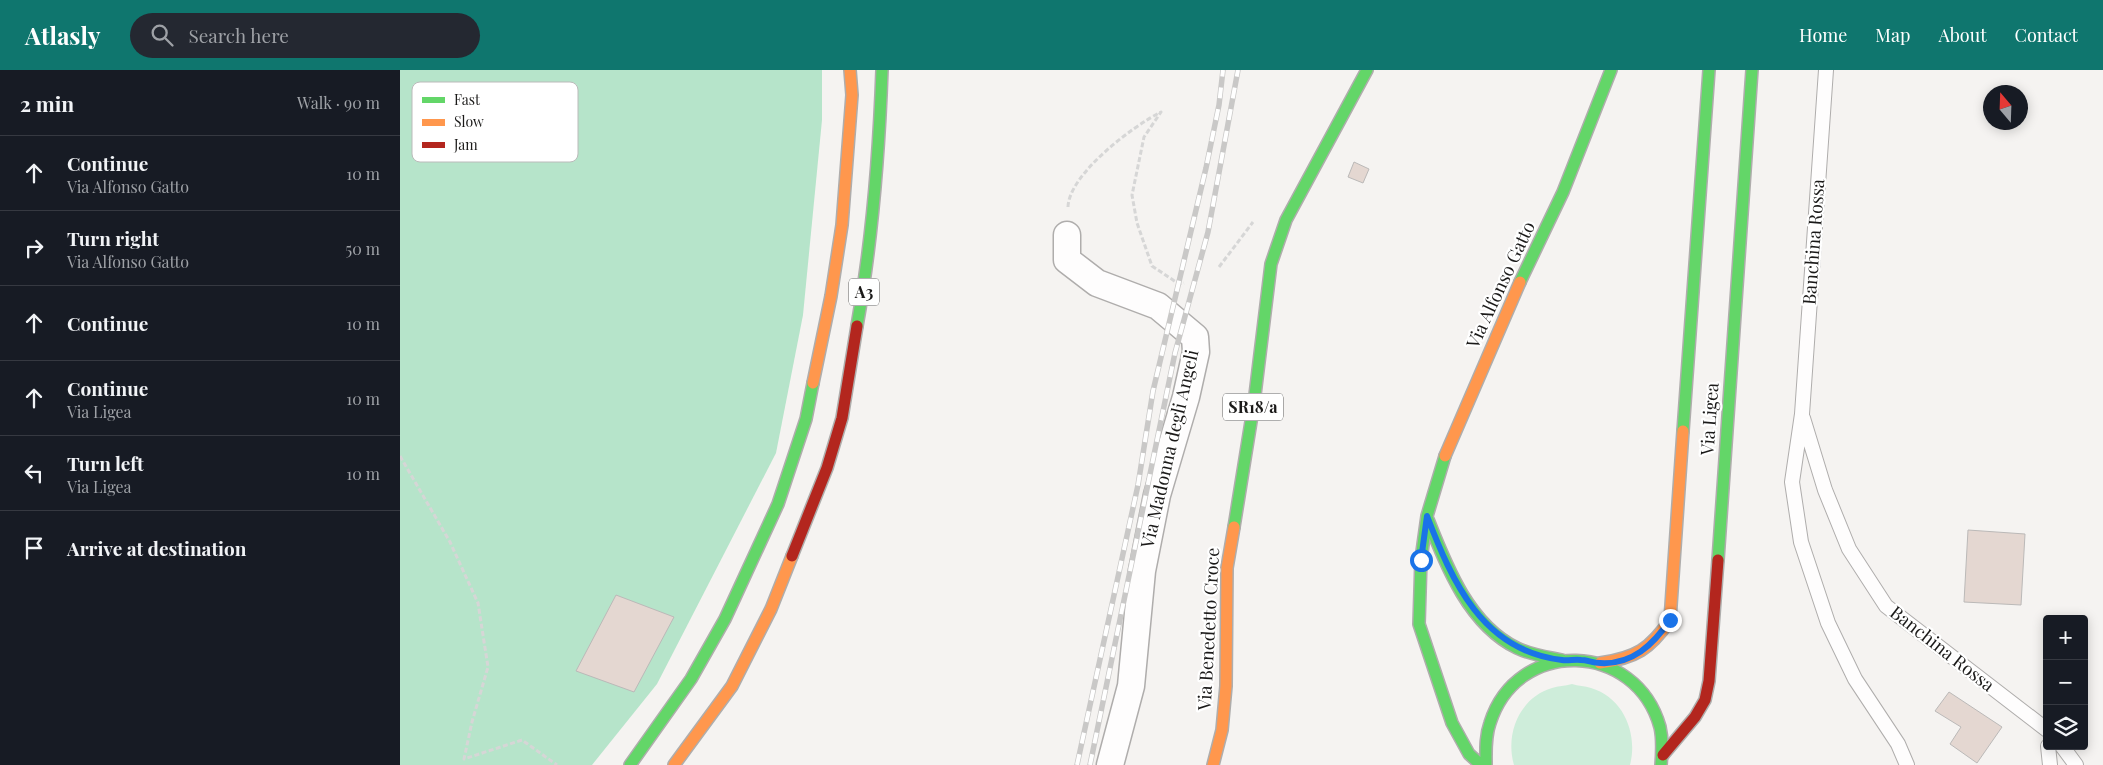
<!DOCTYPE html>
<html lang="en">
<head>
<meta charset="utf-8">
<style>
	body { margin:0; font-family:"Playfair Display",serif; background:#242831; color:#f1f3f6 }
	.controls { position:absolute; right:15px; bottom:15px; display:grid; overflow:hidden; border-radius:5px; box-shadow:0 2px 12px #0003 }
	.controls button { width:45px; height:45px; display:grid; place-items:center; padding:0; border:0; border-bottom:1px solid #363941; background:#171b24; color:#f1f3f6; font:25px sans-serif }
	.compass { position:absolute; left:1583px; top:15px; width:45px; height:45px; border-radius:50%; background:#171b24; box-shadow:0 2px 12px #0003; rotate:341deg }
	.stop { position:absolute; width:15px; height:15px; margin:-11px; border:4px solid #1a73e8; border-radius:50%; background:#fff }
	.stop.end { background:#1a73e8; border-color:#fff; box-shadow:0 1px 5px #0008 }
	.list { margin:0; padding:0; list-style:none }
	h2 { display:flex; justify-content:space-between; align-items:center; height:65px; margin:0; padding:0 20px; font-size:21px }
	h2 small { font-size:16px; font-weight:400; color:#9ea1a6 }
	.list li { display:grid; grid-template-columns:32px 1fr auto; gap:15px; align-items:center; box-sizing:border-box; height:75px; padding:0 20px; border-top:1px solid #363941 }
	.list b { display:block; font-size:19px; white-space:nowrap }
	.list p { margin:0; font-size:16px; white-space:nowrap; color:#9ea1a6 }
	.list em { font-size:16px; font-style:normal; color:#9ea1a6 }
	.icon { flex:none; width:28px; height:28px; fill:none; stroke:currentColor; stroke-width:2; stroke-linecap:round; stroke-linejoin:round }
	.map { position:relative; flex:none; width:1703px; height:695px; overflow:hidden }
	header { display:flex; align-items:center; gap:30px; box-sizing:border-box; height:70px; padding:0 25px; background:#0f766e; color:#fff }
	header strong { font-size:24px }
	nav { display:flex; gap:28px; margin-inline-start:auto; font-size:18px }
	.search { width:350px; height:45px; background:#242831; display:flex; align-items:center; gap:12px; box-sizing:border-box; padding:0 18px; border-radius:28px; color:#9ea1a6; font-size:19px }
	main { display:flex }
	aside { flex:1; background:#171b24 }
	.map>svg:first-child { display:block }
	.green { fill:#ceedda }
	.forest { fill:#b6e4ca }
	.building { fill:#e4d7d1; stroke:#bbb9b8 }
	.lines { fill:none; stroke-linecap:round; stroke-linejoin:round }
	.lane-casing { stroke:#afadac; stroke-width:16 }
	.street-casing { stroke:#afadac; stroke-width:29 }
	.fast-casing { stroke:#afadac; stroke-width:14 }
	.slow-casing { stroke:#afadac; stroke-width:14 }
	.jam-casing { stroke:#afadac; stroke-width:14 }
	.path { stroke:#d6d6d6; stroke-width:3; stroke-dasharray:5 2.5; stroke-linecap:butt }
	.lane { stroke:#fefdfd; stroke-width:14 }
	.street { stroke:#fefdfd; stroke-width:26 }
	.fast { stroke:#63d668; stroke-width:11 }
	.slow { stroke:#ff974d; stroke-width:11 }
	.jam { stroke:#b3261e; stroke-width:11 }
	.rail-casing { stroke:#c9c8c7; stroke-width:5.5 }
	.rail { stroke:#fff; stroke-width:4; stroke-dasharray:11; stroke-linecap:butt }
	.route { stroke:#1a73e8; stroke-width:6 }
	.labels { text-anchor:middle; stroke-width:4.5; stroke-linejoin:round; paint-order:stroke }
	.shield { fill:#fff; stroke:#5f5f5e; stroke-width:1 }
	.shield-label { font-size:16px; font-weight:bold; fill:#1b1a19 }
	.street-label { font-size:18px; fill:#1b1a19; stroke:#fff }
	.key { fill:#fff; stroke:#bbbaba; stroke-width:1 }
	.key-label { font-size:14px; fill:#1b1a19 }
</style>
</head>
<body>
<header>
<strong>Atlasly</strong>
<div class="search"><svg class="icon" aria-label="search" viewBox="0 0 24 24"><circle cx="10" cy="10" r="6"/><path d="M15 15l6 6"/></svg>Search here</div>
<nav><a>Home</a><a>Map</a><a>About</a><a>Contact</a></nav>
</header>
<main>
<aside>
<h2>2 min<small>Walk · 90 m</small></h2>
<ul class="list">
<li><svg class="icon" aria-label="ahead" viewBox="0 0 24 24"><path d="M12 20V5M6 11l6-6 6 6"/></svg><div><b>Continue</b><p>Via Alfonso Gatto</p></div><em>10 m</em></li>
<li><svg class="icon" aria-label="right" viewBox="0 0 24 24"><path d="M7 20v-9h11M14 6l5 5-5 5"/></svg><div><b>Turn right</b><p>Via Alfonso Gatto</p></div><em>50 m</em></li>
<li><svg class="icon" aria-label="ahead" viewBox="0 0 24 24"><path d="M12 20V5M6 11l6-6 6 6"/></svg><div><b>Continue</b></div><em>10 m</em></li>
<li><svg class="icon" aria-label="ahead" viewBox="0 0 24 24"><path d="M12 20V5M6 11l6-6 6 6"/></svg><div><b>Continue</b><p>Via Ligea</p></div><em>10 m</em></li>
<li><svg class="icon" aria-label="left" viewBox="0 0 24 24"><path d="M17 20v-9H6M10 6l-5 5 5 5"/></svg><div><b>Turn left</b><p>Via Ligea</p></div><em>10 m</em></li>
<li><svg class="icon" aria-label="arrive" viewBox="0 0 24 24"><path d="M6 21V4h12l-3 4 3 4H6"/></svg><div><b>Arrive at destination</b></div></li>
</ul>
</aside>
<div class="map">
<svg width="1703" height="695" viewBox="0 0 1703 695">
	<rect width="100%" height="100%" fill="#f5f3f1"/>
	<path class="green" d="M1172 614C1178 616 1185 616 1191 618 1224 628 1238 664 1230 695H1114C1105 664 1119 628 1152 618 1158 616 1165 616 1172 614Z"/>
	<path class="forest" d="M0 0H422V50L403 245 376 383 257 614 192 695H0Z"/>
	<path class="building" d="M954 92 969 99 963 113 948 107Z
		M1568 460 1625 464 1621 535 1564 532Z
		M216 525 274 547 234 622 176 601Z
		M1549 622 1602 657 1577 693 1550 674 1561 657 1535 641Z"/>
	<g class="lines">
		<g class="lane-casing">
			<path id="lane" d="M1426 0 1402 344 1392 412 1401 472 1428 553 1455 609 1498 674 1507 695
				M1403 348 1425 420 1449 479 1486 536 1647 660
				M1648 676 1650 695
				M1662 676 1676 695"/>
		</g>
		<g class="street-casing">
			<path id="street" d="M667 165V190L697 213 758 236 795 267 796 282 786 327 757 425 742 501 731 616 710 695"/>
		</g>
		<g class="fast-casing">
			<path id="fast" d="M1120 212 1163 122 1211 0
				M457 256C472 172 479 86 482 0
				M1283 361 1309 0
				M1045 386 1027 446 1021 489 1019 554 1052 653 1069 684 1081 695
				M1027 447C1046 495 1068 554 1117 578 1131 585 1147 587 1162 590
				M834 457 854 333 871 194 886 150 967 0
				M1318 490 1352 0
				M230 695 291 609 325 549 378 434 406 349 413 313
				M1086 695C1086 681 1085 667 1090 653 1117 567 1236 571 1260 657 1263 670 1262 682 1261 695"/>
		</g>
		<g class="slow-casing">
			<path id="slow" d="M413 313 431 226 442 155 452 25 450 0
				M1045 386 1120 212
				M1200 593C1236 588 1250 579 1270 550L1283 361
				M274 695 332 616 371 539 392 486
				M813 695 822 660 826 616 827 498 834 457"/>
		</g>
		<g class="jam-casing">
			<path id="jam" d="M392 486 427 398 442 348 457 256
				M1263 685 1295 647 1305 630 1309 611 1318 490"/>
		</g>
		<path class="path" d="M668 137C669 104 733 56 761 42L744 67 732 125 737 153 752 196 779 214 784 213
			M819 197 853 152
			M0 386 50 472 78 533 88 597 72 652 64 689 122 670 157 695"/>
		<use href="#lane" class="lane"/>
		<use href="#street" class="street"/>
		<use href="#fast" class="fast"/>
		<use href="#slow" class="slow"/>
		<use href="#jam" class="jam"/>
		<g class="rail-casing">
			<path id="rail" d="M677 695 738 415 753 321 806 98 819 35 823 0
				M690 695 775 283 808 162 838 0"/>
		</g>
		<use href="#rail" class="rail"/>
	</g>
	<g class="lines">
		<path class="route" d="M1021 490 1027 446C1052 511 1082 581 1162 590 1168 591 1175 589 1181 590 1187 590 1193 593 1200 593 1232 595 1253 575 1270 550"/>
	</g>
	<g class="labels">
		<g class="shield">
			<rect x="449" y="208.5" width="30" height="27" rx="4"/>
			<rect x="823" y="323.5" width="60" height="27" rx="4"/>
		</g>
		<g class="shield-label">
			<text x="464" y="228">A3</text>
			<text x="853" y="343">SR18/a</text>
		</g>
		<g class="street-label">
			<text transform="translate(1414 172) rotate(-86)" y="6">Banchina Rossa</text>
			<text transform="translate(1101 215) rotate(-65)" y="6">Via Alfonso Gatto</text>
			<text transform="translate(1310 349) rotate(-86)" y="6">Via Ligea</text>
			<text transform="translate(770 379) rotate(-77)" y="6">Via Madonna degli Angeli</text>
			<text transform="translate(809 559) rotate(-87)" y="6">Via Benedetto Croce</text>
			<text transform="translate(1542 579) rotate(38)" y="6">Banchina Rossa</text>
		</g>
	</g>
	<rect x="12" y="12" width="166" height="80" rx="8" class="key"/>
	<rect x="22" y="27" width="23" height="6" fill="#63d668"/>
	<rect x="22" y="49" width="23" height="7" fill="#ff974d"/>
	<rect x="22" y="72" width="23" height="6" fill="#b3261e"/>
	<g class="key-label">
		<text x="54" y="35">Fast</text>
		<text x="54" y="57">Slow</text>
		<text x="54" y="80">Jam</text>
	</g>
</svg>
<div class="controls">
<button>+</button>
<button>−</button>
<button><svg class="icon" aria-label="layers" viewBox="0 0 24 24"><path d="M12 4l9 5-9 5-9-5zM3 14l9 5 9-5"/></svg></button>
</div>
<svg class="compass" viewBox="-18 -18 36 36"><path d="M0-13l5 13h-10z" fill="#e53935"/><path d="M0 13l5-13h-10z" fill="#9ea1a6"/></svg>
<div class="stop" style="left:1021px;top:490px"></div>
<div class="stop end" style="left:1270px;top:550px"></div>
</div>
</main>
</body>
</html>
